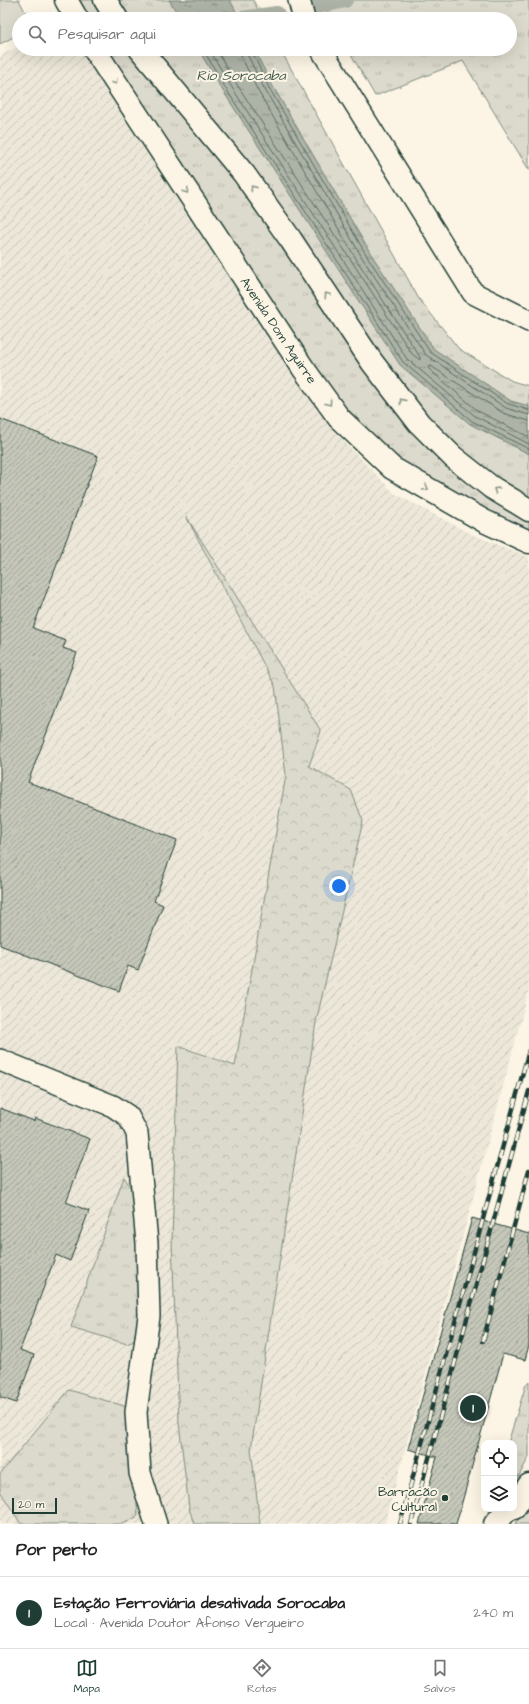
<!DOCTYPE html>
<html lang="pt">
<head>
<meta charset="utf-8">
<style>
	body { margin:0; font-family:"Architects Daughter",sans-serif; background:#f2f2f2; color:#222 }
	.controls { position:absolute; right:12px; bottom:12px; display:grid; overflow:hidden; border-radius:8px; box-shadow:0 4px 16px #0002 }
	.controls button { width:36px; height:36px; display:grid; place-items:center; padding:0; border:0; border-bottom:1px solid #e0e0e0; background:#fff; color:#222; font:20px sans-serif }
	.scale { position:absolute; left:12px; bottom:10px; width:45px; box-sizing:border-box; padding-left:4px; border:2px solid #1f3d34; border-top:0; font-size:11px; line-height:14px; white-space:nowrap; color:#1f3d34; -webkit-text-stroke:3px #fcf5e5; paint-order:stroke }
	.you { position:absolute; left:339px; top:886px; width:14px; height:14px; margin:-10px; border:3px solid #fff; border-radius:50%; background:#1a73e8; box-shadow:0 0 0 6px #1a73e833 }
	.badge { display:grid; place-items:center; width:26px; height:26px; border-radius:50%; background:#1f3d34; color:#fff; font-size:13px; font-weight:700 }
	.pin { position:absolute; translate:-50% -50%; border:2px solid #fff; box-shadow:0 1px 4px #0006 }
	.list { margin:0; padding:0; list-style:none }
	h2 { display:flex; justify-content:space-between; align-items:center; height:52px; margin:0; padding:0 16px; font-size:17px }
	h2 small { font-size:13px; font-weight:400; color:#767676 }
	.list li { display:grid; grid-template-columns:26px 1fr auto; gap:12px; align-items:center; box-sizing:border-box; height:72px; padding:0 16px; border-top:1px solid #e0e0e0 }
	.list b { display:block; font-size:15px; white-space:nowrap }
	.list p { margin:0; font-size:13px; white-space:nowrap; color:#767676 }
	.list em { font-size:13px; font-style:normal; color:#767676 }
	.icon { flex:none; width:22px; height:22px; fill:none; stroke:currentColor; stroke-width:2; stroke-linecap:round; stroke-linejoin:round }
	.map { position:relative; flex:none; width:529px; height:1524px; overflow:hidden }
	.search { position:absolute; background:#fff; box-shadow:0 4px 16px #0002; left:12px; right:12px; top:12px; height:44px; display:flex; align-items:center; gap:10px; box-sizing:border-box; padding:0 14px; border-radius:22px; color:#767676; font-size:15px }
	.sheet { height:124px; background:#fff }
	nav { display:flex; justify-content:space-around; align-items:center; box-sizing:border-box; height:56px; border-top:1px solid #e0e0e0; background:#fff; font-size:11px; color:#767676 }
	nav a { display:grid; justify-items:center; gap:2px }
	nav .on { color:#1f3d34 }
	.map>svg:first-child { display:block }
	.industrial { fill:url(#industrial-furrows) }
	.grass { fill:url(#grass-tufts); stroke:#7e8c80 }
	.forest { fill:url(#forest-crowns); stroke:#7e8c80 }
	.garden { fill:#dcdacc; stroke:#7e8c80 }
	.water { fill:url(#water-ripples); stroke:#758479 }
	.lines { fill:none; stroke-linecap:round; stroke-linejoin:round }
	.shore { stroke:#586c62; stroke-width:1 }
	.canal { stroke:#aeb3a7; stroke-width:16 }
	.building { fill:url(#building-hatch); stroke:#1f3d34 }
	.minor-casing { stroke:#1f3d34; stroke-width:24 }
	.major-casing { stroke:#1f3d34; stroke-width:25 }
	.highway-casing { stroke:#1f3d34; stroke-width:25 }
	.minor { stroke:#fcf5e5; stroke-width:21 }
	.major { stroke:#fcf5e5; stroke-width:22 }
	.highway { stroke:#fcf5e5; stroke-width:22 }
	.rail-casing { stroke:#1f3d34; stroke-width:4.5 }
	.rail { stroke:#fcf5e5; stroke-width:3; stroke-dasharray:9; stroke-linecap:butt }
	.oneway { stroke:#8e998c }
	.poi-dot { fill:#1f3d34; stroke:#fcf5e5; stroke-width:1.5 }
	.labels { text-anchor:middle; stroke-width:4; stroke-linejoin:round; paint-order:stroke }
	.street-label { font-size:13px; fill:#1f3d34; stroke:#fcf5e5 }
	.poi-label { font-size:13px; fill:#1f3d34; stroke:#fcf5e5; text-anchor:end }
	.water-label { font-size:14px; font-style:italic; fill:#435a51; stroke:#fcf5e5 }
</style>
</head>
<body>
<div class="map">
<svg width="529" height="1524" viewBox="0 0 529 1524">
	<defs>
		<pattern id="industrial-furrows" width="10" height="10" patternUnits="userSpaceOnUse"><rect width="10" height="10" fill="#ece7d8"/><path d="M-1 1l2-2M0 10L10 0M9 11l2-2" fill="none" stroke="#cac7ba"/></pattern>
		<pattern id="grass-tufts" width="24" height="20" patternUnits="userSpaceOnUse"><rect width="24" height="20" fill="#dcdacc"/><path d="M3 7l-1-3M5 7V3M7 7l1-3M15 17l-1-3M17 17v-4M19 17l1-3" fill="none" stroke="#bcbcb0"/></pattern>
		<pattern id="forest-crowns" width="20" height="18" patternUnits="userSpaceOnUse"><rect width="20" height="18" fill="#dcdacc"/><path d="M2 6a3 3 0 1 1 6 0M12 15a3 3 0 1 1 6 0" fill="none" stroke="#bcbcb0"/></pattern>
		<pattern id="water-ripples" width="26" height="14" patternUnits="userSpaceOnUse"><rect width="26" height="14" fill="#aeb3a7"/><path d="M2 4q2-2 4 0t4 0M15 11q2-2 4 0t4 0" fill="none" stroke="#8d9389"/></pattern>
		<pattern id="building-hatch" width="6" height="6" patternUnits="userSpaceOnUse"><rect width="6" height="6" fill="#c5c7b9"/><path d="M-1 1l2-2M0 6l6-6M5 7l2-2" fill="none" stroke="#9fa397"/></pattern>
	</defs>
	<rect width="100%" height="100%" fill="#fcf5e5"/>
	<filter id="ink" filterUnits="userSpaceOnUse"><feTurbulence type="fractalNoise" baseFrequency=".025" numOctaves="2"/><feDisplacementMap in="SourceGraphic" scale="8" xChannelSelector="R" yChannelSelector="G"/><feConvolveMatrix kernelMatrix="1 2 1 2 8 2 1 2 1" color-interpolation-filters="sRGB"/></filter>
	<g filter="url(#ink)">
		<path class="industrial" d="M19 46V49H82L335 432 394 493 471 534 529 557V990L385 1524H0V56Z"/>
		<path class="grass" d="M77 0H95L107 19H88Z
			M114 0H253L263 19H129Z
			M319 0H529V170L463 61 375 96 348 49H510V19H330Z
			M105 49H127L141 68 237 179 366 372 529 519V534L497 520 405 463 375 438 342 403 305 357Z
			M153 49H280L419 299 459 349 512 381 529 386V502L478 465 429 422Z
			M124 1177 134 1193 142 1296 134 1341 127 1344 71 1327Z
			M529 1382V1457L514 1485V1443H508L526 1384Z
			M69 1390 128 1407 138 1516 123 1524H21L0 1491V1474Z
			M529 1505V1524H515Z"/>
		<path class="forest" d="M186 516 321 731 309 766 351 790 363 821 316 1022 251 1449 260 1524H194L189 1508 179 1423 172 1241 178 1046 235 1066 286 775 275 686Z"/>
		<path class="garden" d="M0 0H19L29 19H19V34L0 44Z"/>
		<path class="water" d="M169 0H230L240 19H181Z
			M198 49H254L271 83 371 254 434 349 511 401 529 406V454L470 424 400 365 223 91Z"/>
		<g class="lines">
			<path class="shore" d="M203 49 226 89 403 362 472 421 529 449
				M209 49 231 86 407 359 475 416 529 444
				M216 49 236 83 412 354 420 360V357L358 262 258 91 241 56 240 49
				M246 49 247 54 264 88 363 259 426 355 506 408 529 415
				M251 49 268 86 367 256 430 352 508 404 529 410
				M529 421 503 413 431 366 428 367 429 369 478 411 529 437"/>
			<path class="canal" d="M314 7 345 0
				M241 19 277 14"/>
		</g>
		<path class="building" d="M0 419 98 456 33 628 66 641 63 648 77 653 28 782 177 840 154 901 163 905 138 970 128 966 119 991 0 945Z
			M0 1108 34 1121 35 1118 90 1139 66 1202 89 1211 70 1261 56 1255 20 1350 34 1355 16 1403 0 1397Z
			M472 1218 529 1234V1345L525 1360 503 1354 456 1524H419L437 1457 408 1449Z"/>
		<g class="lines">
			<g class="minor-casing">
				<path id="minor" d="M299 0 304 19
					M321 49 473 293 529 321
					M0 1060 113 1106 128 1116 137 1133 147 1243 149 1316 136 1412 140 1473 156 1524"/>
			</g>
			<g class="major-casing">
				<path id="major" d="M514 1508 529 1485
					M495 1524 508 1509"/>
			</g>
			<g class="highway-casing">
				<path id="highway" d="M66 0 77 19
					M105 0 117 19
					M94 49 303 368 339 418 392 468 484 521 529 542
					M140 49 244 174 291 240 372 362 419 423 453 457 491 487 529 510"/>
			</g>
			<use href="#minor" class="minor"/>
			<use href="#major" class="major"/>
			<use href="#highway" class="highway"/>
			<g class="rail-casing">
				<path id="rail" d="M483 1341 529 1170
					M400 1524 529 1050
					M411 1524 529 1091"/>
			</g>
			<use href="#rail" class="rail"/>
		</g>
		<defs><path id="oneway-chevron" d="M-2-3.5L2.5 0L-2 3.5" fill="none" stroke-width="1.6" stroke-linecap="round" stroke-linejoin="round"/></defs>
		<g class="oneway">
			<use href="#oneway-chevron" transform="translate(115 82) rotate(57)"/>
			<use href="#oneway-chevron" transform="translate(253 188) rotate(-125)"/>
			<use href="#oneway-chevron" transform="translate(186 191) rotate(57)"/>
			<use href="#oneway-chevron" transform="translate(327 295) rotate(-124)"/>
			<use href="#oneway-chevron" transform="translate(402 401) rotate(-128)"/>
			<use href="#oneway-chevron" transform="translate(329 403) rotate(54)"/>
			<use href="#oneway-chevron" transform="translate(426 488) rotate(30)"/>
			<use href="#oneway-chevron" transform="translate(496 490) rotate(-147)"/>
		</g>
	</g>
	<circle class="poi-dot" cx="445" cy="1498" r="4"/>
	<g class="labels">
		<g class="street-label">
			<text transform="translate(279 330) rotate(56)" y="5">Avenida Dom Aguirre</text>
		</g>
		<g class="poi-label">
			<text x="437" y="1496">Barracão<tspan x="437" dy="15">Cultural</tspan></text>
		</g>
		<g class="water-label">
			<text x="241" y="80">Rio Sorocaba</text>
		</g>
	</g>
</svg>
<div class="controls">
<button><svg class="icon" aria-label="locate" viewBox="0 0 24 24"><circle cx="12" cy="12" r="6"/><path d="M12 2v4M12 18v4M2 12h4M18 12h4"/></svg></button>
<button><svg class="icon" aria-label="layers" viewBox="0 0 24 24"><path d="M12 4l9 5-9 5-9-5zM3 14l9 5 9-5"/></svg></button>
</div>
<div class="scale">20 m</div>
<div class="you"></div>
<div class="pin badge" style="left:473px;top:1408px">1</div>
<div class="search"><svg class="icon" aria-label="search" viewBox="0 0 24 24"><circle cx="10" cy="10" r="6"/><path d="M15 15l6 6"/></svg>Pesquisar aqui</div>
</div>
<section class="sheet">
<h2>Por perto<small></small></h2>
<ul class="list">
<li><span class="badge">1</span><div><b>Estação Ferroviária desativada Sorocaba</b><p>Local · Avenida Doutor Afonso Vergueiro</p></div><em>240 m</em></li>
</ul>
</section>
<nav>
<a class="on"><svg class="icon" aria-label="map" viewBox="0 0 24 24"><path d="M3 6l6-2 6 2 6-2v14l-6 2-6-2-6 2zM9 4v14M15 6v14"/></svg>Mapa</a>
<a><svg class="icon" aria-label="directions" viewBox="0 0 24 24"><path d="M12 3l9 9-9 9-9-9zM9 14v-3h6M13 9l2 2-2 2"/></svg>Rotas</a>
<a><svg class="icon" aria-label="saved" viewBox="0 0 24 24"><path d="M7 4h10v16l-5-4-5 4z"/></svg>Salvos</a>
</nav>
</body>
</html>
